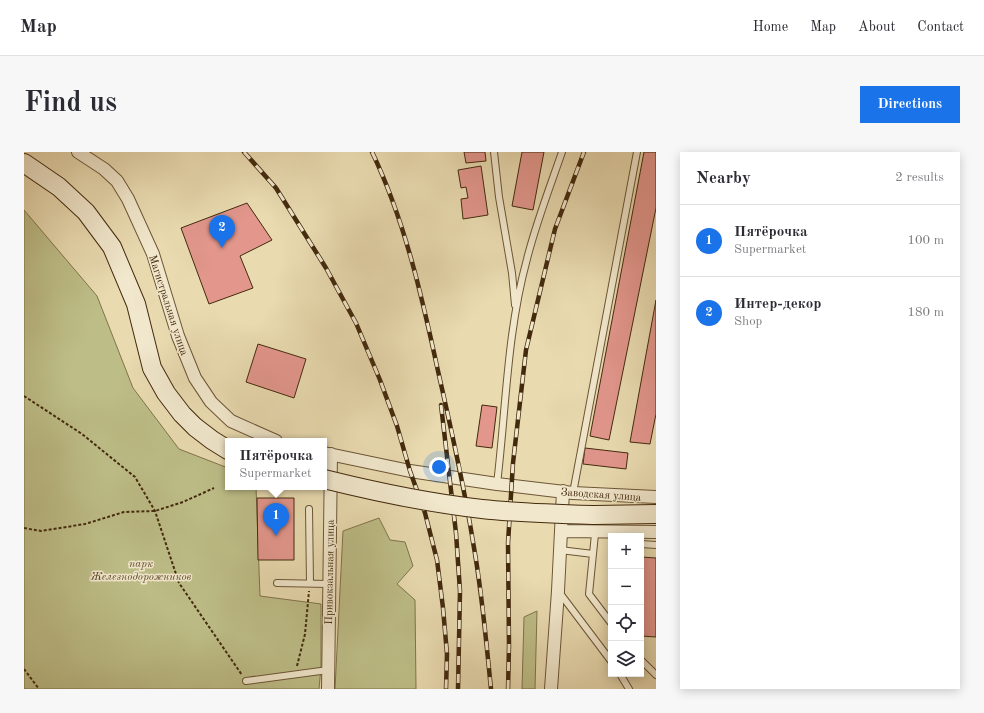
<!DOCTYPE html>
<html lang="en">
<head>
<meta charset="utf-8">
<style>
	body { margin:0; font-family:"Old Standard TT",serif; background:#f7f7f7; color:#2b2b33 }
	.controls { position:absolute; right:12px; bottom:12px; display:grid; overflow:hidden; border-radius:0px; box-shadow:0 2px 10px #0003 }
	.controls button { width:36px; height:36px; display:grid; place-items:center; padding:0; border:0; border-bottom:1px solid #e1e1e2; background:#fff; color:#2b2b33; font:20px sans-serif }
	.you { position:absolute; left:415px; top:315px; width:14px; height:14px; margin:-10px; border:3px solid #fff; border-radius:50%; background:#1a73e8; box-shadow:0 0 0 6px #1a73e833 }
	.badge { display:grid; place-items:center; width:26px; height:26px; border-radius:50%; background:#1a73e8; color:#fff; font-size:13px; font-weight:700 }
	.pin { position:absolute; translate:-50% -33px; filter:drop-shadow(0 1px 2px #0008) }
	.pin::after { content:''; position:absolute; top:21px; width:14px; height:12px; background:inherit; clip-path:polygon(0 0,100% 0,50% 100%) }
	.popup { position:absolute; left:201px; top:286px; width:102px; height:52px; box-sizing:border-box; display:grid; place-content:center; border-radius:0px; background:#fff; filter:drop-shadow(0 1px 3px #0005); font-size:13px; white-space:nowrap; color:#7c7c81 }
	.popup b { font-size:15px; color:#2b2b33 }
	.popup::after { content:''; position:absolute; left:50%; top:100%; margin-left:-8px; border:8px solid transparent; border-top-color:#fff }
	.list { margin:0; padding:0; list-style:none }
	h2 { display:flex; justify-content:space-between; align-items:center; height:52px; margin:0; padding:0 16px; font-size:17px }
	h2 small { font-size:13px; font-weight:400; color:#7c7c81 }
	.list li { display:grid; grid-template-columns:26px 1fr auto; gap:12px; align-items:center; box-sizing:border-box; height:72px; padding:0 16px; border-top:1px solid #e1e1e2 }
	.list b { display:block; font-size:15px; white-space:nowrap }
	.list p { margin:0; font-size:13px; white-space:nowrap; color:#7c7c81 }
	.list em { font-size:13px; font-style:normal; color:#7c7c81 }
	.icon { flex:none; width:22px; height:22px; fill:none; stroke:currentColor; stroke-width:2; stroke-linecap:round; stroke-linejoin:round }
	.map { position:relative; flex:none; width:632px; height:537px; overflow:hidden; border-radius:0px }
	header { display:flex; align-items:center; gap:24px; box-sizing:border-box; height:56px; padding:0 20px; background:#fff; border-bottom:1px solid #e1e1e2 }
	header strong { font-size:19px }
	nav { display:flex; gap:22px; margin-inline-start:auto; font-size:14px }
	.intro { display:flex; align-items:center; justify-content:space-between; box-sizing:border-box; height:96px; padding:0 24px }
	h1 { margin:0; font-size:28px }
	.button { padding:10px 18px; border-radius:0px; background:#1a73e8; color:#fff; font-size:14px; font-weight:700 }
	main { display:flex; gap:24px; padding:0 24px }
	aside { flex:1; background:#fff; border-radius:0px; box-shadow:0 2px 10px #0003 }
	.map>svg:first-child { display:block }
	.green { fill:#bdbd87; stroke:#80744a }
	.building { fill:#e2968c; stroke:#432a0d }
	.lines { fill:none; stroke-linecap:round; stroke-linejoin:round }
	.service-casing { stroke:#6c5636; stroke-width:8 }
	.minor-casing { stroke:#6c5636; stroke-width:14 }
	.secondary-casing { stroke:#432a0d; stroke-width:20 }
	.path { stroke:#432a0d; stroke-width:2; stroke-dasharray:3 2; stroke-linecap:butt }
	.service { stroke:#f1e7cc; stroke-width:6 }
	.minor { stroke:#f1e7cc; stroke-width:12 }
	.secondary { stroke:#f1e7cc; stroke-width:18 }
	.rail-casing { stroke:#432a0d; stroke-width:4.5 }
	.rail { stroke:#f1e7cc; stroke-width:3; stroke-dasharray:9; stroke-linecap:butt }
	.secondary-bridge-casing { stroke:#432a0d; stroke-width:20; stroke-linecap:butt }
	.secondary-bridge { stroke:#f1e7cc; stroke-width:18 }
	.labels { text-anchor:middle; stroke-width:3; stroke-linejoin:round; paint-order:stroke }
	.street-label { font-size:11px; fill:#432a0d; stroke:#f1e7cc }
	.park-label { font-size:11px; font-style:italic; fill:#5b4725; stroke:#f1e7cc }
</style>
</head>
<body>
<header>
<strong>Map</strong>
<nav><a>Home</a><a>Map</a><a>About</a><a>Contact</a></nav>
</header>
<div class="intro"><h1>Find us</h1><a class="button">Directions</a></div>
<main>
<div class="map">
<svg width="632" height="537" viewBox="0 0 632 537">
	<rect width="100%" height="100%" fill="#e9dab0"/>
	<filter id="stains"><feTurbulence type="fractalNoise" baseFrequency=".005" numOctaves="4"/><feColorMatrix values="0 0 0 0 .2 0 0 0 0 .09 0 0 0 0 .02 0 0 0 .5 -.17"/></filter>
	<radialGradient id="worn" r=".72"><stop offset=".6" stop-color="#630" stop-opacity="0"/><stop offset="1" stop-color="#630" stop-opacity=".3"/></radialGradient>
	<path class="green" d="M0 58 73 144 109 236 155 297 204 316V335H232L236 444 297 452V515L295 537H0Z
		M355 366 366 388 381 390 389 414 373 432 391 448 392 537H311L319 379Z
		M513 459 511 537H498L500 465Z"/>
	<path class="building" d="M440 0H461L462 9 442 11Z
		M498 0H520L509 58 488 54Z
		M620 0H632V56L585 288 566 284Z
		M457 14 464 63 439 67 437 47 444 46 442 35 437 36 434 18Z
		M223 51 248 88 216 104 229 136 185 152 157 76Z
		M632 148V262L626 292 606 290Z
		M234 192 282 207 270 246 222 230Z
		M458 253 473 255 468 296 452 294Z
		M561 296 604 301 602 317 559 312Z
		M233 346H270V408H234Z
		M617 405 632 406V485L617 484Z"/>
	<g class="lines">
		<g class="service-casing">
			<path id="service" d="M470 0 475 45 488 121 491 153
				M473 332C482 257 483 180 503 107 512 71 526 35 538 0
				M549 341 613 0
				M285 357 286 431
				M574 382H571L565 442 587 471
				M617 392 632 393
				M536 398 569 402
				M253 431 305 432
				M535 440 587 509
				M617 508 632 523
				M596 522 605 537
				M222 529 304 518"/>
		</g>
		<g class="minor-casing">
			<path id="minor" d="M54 0 80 17 93 29 104 47 129 102 154 184 171 226 187 250 207 269 252 289
				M300 301 386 319 473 332 549 341 632 345
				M537 379 632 380
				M304 537 307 302
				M527 537 534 439 539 339"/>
		</g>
		<g class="secondary-casing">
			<path id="secondary" d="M0 11 35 35 62 60 88 95 112 152 128 216 142 241 158 262 171 275 188 288 204 298
				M570 363 632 362"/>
		</g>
		<path class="path" d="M0 244 58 282 111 325 131 359 155 431 218 523
			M0 376 17 379 61 372 100 360 131 359 159 350 190 336
			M273 514 281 482 285 439
			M0 517 15 537"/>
		<use href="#service" class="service"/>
		<use href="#minor" class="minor"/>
		<use href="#secondary" class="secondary"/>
		<g class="rail-casing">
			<path id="rail" d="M220 0 252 36 302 116 332 171 356 228 373 274 386 319 401 361 413 408 419 456 423 502 422 537
				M348 0C381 69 398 145 414 219 427 276 440 333 449 390 458 439 462 488 467 537
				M417 253 432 381 436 439 434 537
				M484 537 485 494 484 391 489 311 502 198 531 77 560 0"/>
		</g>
		<use href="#rail" class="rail"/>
		<g class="secondary-bridge-casing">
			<path id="secondary-bridge" d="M300 327C352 340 405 351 458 357 495 361 533 362 570 363"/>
		</g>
		<use href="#secondary-bridge" class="secondary-bridge"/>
	</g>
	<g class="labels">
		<g class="street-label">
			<text transform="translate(145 153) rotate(72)" y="4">Магистральная улица</text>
			<text transform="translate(577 342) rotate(4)" y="4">Заводская улица</text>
			<text transform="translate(305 420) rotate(-89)" y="4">Привокзальная улица</text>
		</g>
		<g class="park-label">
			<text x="117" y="415">парк<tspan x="117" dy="13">Железнодорожников</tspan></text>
		</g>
	</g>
	<rect width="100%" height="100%" filter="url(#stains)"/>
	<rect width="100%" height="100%" fill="url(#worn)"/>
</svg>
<div class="controls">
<button>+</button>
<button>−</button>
<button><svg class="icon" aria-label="locate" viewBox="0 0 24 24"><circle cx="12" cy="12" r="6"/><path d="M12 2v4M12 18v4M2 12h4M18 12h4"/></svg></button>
<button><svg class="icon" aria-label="layers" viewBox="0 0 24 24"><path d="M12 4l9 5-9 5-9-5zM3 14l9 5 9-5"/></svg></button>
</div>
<div class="you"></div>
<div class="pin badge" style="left:252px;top:384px">1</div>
<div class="popup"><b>Пятёрочка</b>Supermarket</div>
<div class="pin badge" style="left:198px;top:96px">2</div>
</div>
<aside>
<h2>Nearby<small>2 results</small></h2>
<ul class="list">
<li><span class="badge">1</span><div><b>Пятёрочка</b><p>Supermarket</p></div><em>100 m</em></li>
<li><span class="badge">2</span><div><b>Интер-декор</b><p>Shop</p></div><em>180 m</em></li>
</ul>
</aside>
</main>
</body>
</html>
